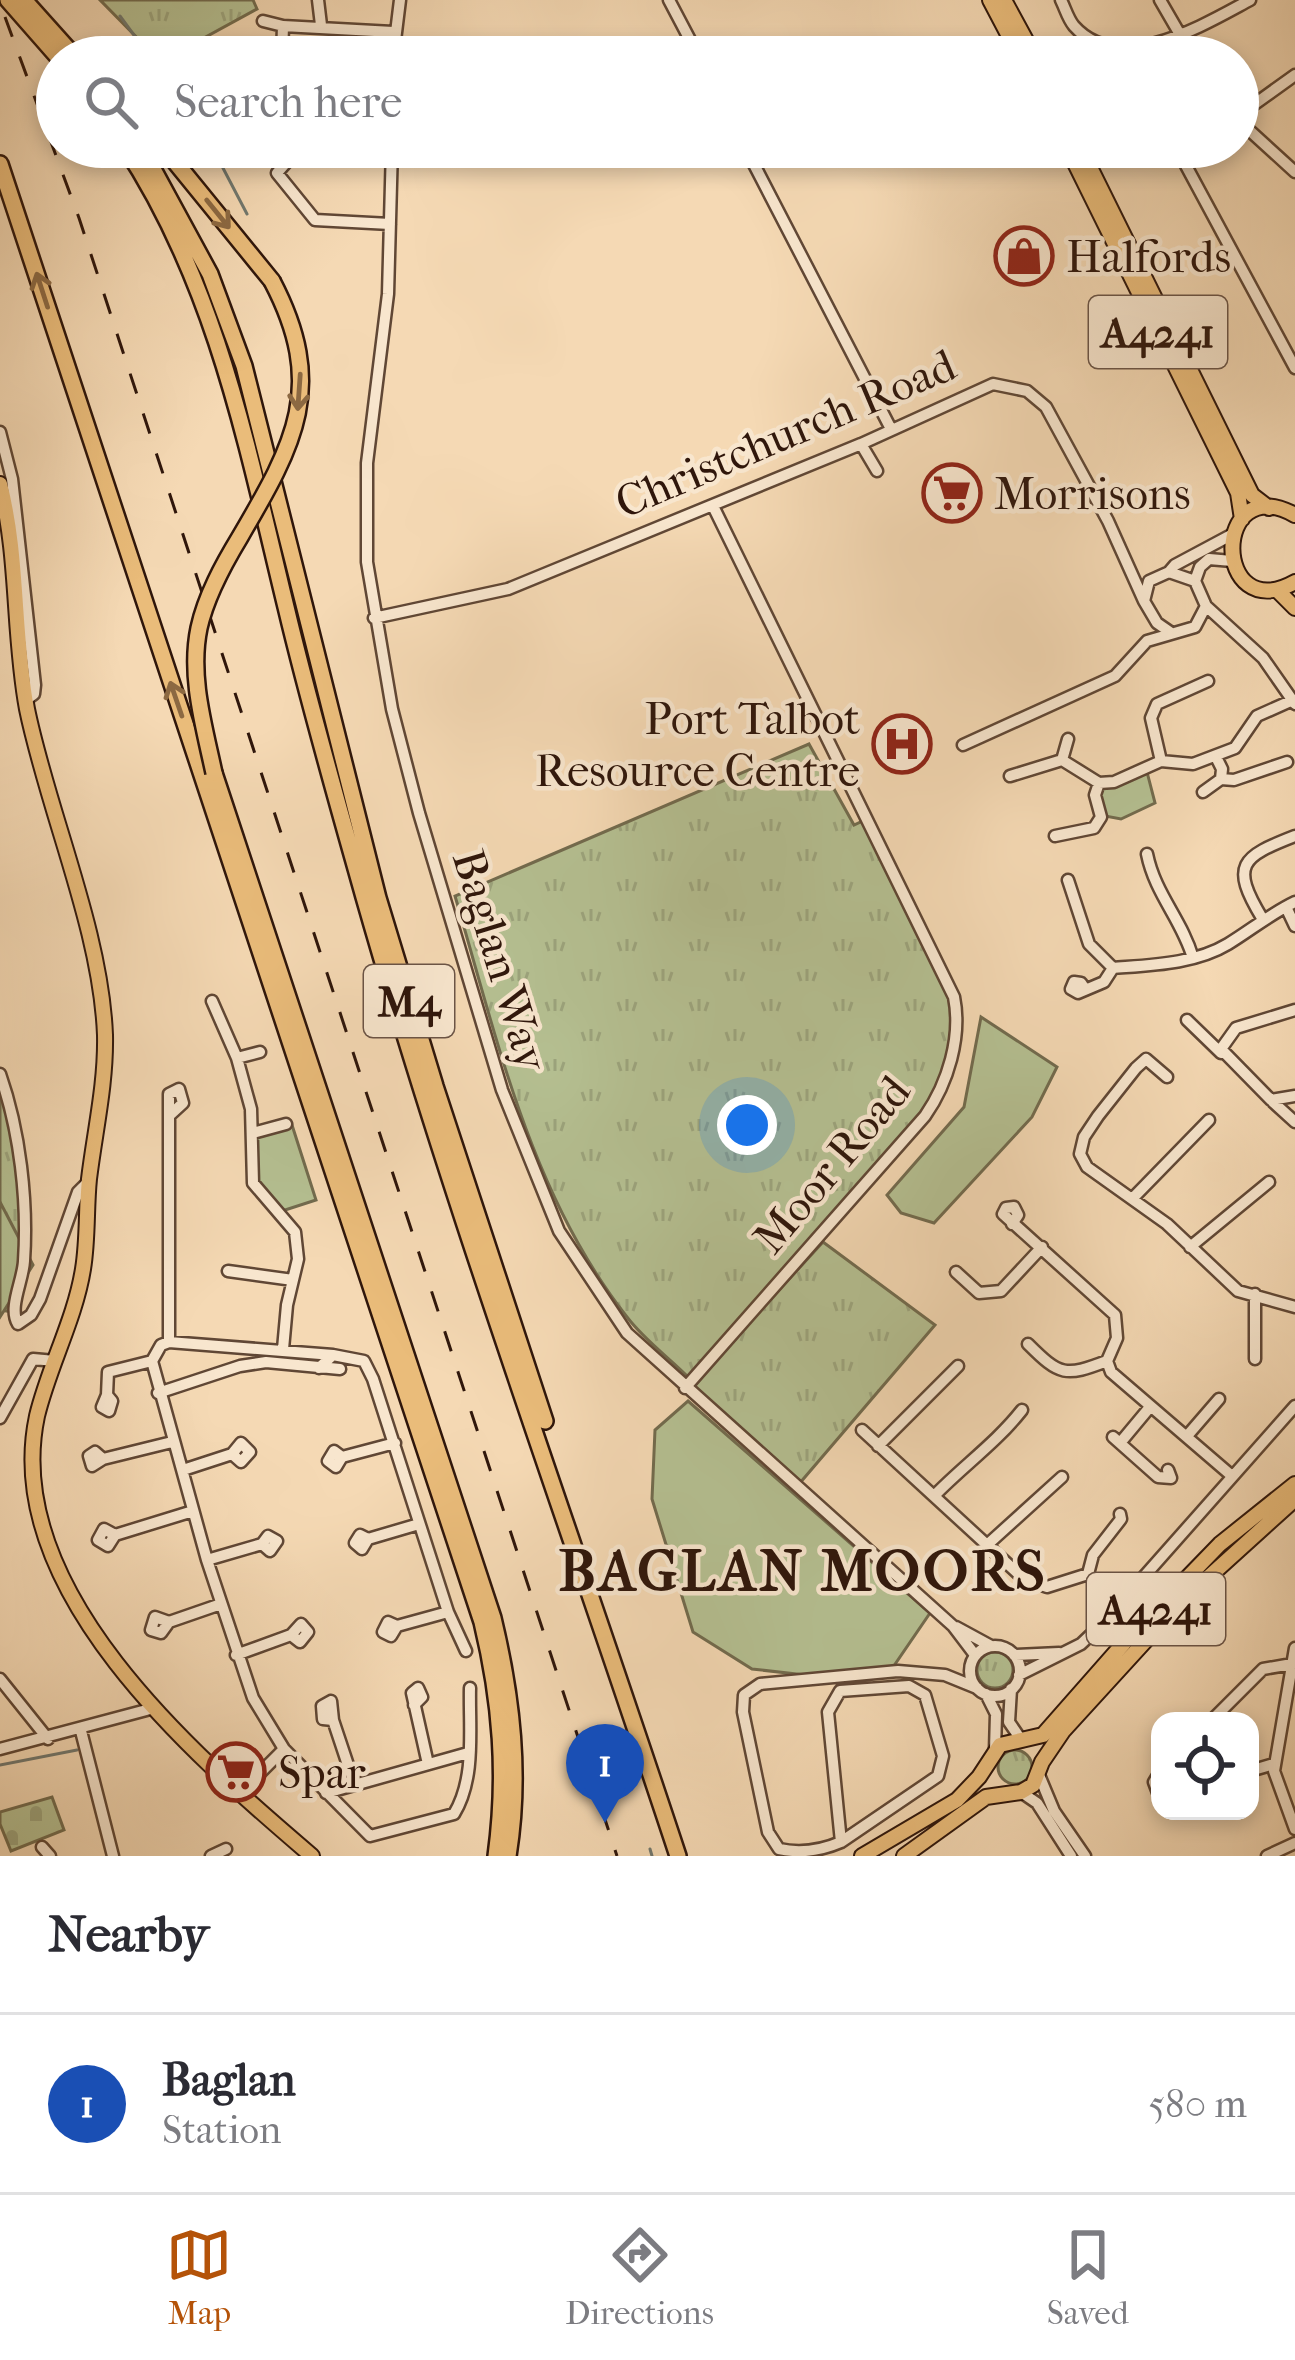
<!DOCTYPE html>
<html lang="en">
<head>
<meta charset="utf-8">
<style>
	body { margin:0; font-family:"IM FELL French Canon",serif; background:#f7f7f7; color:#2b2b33 }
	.controls { position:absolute; right:36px; bottom:36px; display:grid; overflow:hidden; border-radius:24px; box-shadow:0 6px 18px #0003 }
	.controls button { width:108px; height:108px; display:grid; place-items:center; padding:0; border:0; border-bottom:3px solid #e1e1e2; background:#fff; color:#2b2b33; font:60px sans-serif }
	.you { position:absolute; left:747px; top:1125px; width:42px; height:42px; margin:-30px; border:9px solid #fff; border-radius:50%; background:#1a73e8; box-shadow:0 0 0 18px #1a73e833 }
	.badge { display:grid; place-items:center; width:78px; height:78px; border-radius:50%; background:#b45309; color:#fff; font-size:39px; font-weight:700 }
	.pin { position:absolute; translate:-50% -99px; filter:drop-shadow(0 3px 6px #0008) }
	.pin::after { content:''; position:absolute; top:63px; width:42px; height:36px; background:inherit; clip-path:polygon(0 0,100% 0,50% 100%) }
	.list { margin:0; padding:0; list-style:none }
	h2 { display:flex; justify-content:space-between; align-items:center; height:156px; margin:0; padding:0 48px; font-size:51px }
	h2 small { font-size:39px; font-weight:400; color:#7c7c81 }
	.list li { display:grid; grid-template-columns:78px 1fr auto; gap:36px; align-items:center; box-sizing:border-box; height:180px; padding:0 48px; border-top:3px solid #e1e1e2 }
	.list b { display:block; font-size:45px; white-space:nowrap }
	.list p { margin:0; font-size:39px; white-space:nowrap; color:#7c7c81 }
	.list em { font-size:39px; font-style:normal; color:#7c7c81 }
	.icon { flex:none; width:66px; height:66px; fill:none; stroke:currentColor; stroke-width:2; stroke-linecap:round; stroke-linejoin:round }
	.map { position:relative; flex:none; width:1295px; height:1856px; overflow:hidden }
	.search { position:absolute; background:#fff; box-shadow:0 6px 18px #0003; left:36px; right:36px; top:36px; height:132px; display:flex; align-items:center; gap:30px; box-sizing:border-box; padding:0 42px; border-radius:66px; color:#7c7c81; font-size:45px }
	.sheet { height:336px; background:#fff }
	nav { display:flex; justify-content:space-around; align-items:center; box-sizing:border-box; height:168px; border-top:3px solid #e1e1e2; background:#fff; font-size:33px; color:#7c7c81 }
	nav a { display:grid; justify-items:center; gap:6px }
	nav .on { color:#b45309 }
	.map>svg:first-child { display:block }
	.grass { fill:url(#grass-tufts); stroke:#726b4e; stroke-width:3 }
	.cemetery { fill:url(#cemetery-stones); stroke:#726b4e; stroke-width:3 }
	.green { fill:#b5c092; stroke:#726b4e; stroke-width:3 }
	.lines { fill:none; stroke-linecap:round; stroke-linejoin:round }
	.stream { stroke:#71786f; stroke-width:3 }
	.minor-casing { stroke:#604735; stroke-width:15 }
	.major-casing { stroke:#2f160b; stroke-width:18 }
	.highway-casing { stroke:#2f160b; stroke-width:20 }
	.minor { stroke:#f8e6ce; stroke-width:10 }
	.major { stroke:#eabc7a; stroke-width:14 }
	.highway { stroke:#eabc7a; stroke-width:15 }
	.rail { stroke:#2f160b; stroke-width:3; stroke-dasharray:21 21; stroke-linecap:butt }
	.highway-bridge-casing { stroke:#2f160b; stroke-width:20; stroke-linecap:butt }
	.highway-bridge { stroke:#eabc7a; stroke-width:15 }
	.oneway { stroke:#8c6942 }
	.labels { text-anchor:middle; stroke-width:9; stroke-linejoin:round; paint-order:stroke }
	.shield { fill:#f8e6ce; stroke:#6b5446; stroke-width:3 }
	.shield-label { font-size:42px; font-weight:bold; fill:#2f160b }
	.poi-label { font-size:45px; fill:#2f160b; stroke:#f8e6ce; text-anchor:start }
	.street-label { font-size:45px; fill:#2f160b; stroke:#f8e6ce }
	.district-label { font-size:57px; font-weight:bold; letter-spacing:3px; fill:#2f160b; stroke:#f8e6ce }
</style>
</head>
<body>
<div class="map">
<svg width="1295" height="1856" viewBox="0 0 1295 1856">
	<defs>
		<pattern id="grass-tufts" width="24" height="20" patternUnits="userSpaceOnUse" patternTransform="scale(3)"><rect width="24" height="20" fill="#b5c092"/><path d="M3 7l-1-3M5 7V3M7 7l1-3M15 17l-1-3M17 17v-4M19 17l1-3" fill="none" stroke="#9ca47d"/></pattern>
		<pattern id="cemetery-stones" width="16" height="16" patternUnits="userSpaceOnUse" patternTransform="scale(3)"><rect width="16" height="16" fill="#b5c092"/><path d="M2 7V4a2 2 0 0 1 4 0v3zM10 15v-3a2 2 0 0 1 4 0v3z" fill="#9ca47d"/></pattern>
	</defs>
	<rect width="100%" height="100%" fill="#f5d9b4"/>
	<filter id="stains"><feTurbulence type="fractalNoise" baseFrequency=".00167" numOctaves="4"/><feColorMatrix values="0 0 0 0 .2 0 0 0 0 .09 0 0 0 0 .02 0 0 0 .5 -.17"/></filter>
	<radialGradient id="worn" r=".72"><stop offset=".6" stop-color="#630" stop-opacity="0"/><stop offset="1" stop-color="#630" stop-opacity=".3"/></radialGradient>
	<path class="grass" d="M100 0H253L257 9 169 57H156Z
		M809 744 854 825 867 819 954 997 957 1019 933 1105 692 1381C671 1359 645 1341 627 1317 531 1195 498 1042 455 896Z
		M0 1074C18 1156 33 1229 13 1312L0 1310Z
		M823 1242 935 1325 799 1484 692 1385Z
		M977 1670a18 18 0 1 1 36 0a18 18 0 1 1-36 0Z
		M998 1767a17 17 0 1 1 34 0a17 17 0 1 1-34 0Z"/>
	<path class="cemetery" d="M52 1797 64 1830 11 1851 0 1824V1812Z"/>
	<path class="green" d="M1147 772 1155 803 1121 819 1105 816 1100 796 1103 786Z
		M981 1017 1057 1067 1032 1117 934 1223 901 1213 887 1195 964 1107Z
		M292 1125 316 1200 282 1211 258 1186 257 1136Z
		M0 1202 33 1265 0 1317Z
		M688 1401 930 1613 891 1670 814 1676 752 1669 693 1632 652 1499 655 1430Z"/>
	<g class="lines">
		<path class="stream" d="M120 16 150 57
			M212 147 247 214
			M608 1745 617 1782 625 1794
			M0 1765 77 1750
			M650 1849 652 1856"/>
		<g class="minor-casing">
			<path id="minor" d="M318 0 321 25
				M669 0 699 57
				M1061 0C1065 8 1068 19 1074 26 1119 77 1205 24 1250 0
				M1160 0 1193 57
				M263 21 283 26
				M282 57 283 26 393 32
				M393 57 400 0
				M1238 116 1295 75
				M1238 120 1295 172
				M300 147 277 173 315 220 390 224
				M392 147 388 294 367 463V562L392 709 419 813 502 1090 559 1231 627 1333 953 1626 975 1655
				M745 147 891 429
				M1176 147 1295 368
				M0 432 12 479 35 685 34 694 26 700
				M861 444 877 471
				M1169 572 1175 565 1233 534
				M1195 581 1200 567 1209 559 1232 561
				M1206 606 1263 658 1295 704
				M374 618 508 589 861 444 993 384 1027 391 1046 407 1108 521 1144 601
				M963 745 1115 676 1147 641 1195 627 1206 606 1195 581 1169 572 1149 581 1144 601 1157 623 1170 632
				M1062 760 1068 739
				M1161 761 1151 718 1157 704 1208 681
				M1010 776 1062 760 1099 783 1114 782 1161 761 1193 764 1235 748 1257 716 1293 700
				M1221 779 1234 780 1287 762
				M1203 792 1221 779 1222 769 1216 757
				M1055 836 1094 828 1101 817 1095 795 1099 783
				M1147 854C1155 894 1182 920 1193 958
				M1068 880 1089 944 1113 968C1151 965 1195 964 1228 944 1251 930 1270 914 1295 902
				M1286 907 1295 926
				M1262 918C1230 865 1241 857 1295 836
				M1085 989 1081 983 1074 982 1071 989 1078 993 1104 982 1113 968
				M212 1001 237 1058 251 1109 253 1183 295 1232 298 1259 287 1305 283 1349
				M1295 1010 1236 1028 1221 1049 1271 1100 1295 1096
				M1187 1020 1221 1053
				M237 1058 260 1052
				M0 1074C20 1131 28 1201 24 1261 23 1281 8 1308 18 1324L31 1315 40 1299 78 1192 89 1181
				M1167 1077 1146 1059 1136 1068 1098 1116 1084 1137 1080 1154 1087 1167 1167 1224 1238 1291 1295 1307
				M1273 1102 1295 1122
				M253 1133 286 1124
				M1132 1199 1209 1120
				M1012 1224 1018 1215 1014 1207 1006 1208 1003 1214 1115 1315 1117 1338 1107 1361 1111 1372 1232 1476
				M1190 1247 1269 1182
				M228 1271 293 1280
				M956 1272 979 1293 1001 1291 1042 1247
				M1255 1294V1359
				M169 1342V1094L179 1089 183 1103 171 1114
				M1028 1344C1060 1376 1065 1377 1107 1361
				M333 1355 169 1342 161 1345 152 1361 207 1560 253 1698 284 1749 370 1836 454 1814C476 1778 469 1729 470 1688
				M319 1368 333 1355 364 1361 373 1379 448 1612 466 1651
				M685 1388 925 1116C948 1083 962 1037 954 997L713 506
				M158 1393 240 1366 266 1362 340 1369
				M107 1395 102 1407 109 1411 112 1401 107 1395 108 1372 152 1361
				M0 1418 33 1359 55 1361
				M862 1430 1024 1579 1047 1587 1088 1574 1123 1602
				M1187 1436 1219 1399
				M1113 1437 1158 1477 1171 1478 1168 1470
				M1120 1443 1150 1407
				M878 1446 958 1366
				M342 1457 336 1467 328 1461 334 1451 342 1457 395 1443
				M103 1459 95 1452 89 1456 92 1466 103 1459 172 1442
				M183 1470 232 1454 241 1443 250 1452 241 1462 232 1454
				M934 1496C963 1466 996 1443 1022 1410
				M115 1535 104 1529 98 1540 108 1546 115 1535 193 1511
				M368 1539 360 1535 355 1543 362 1549 368 1539 419 1524
				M987 1545 1062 1477
				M207 1560 262 1544 268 1536 277 1541 270 1551 262 1544
				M1088 1574 1093 1555 1121 1519 1120 1514
				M169 1622 155 1617 151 1630 161 1633 169 1622 221 1604
				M397 1626 388 1622 383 1632 391 1636 397 1626 448 1612
				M956 1627 991 1646
				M970 1671a25 25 0 1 1 50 0a25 25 0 1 1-50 0Z
				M1295 1648 1274 1771 1295 1829
				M236 1655 291 1635 301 1624 308 1632 300 1642 291 1635
				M1014 1655 1059 1653
				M1019 1675 1081 1644 1102 1624 1295 1406
				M0 1679 48 1739
				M1011 1689 1009 1722 1022 1741
				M986 1694 996 1714 995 1750
				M414 1705 422 1697 418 1688 412 1693 428 1764
				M333 1720 331 1701 322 1706 323 1719 333 1720 354 1783
				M1211 1721 1263 1669 1292 1664
				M81 1731 113 1856
				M0 1749 154 1708
				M1250 1771 1274 1764
				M1160 1772 1154 1782 1160 1798
				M1039 1775 1054 1811 1085 1856
				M1021 1792 1037 1803 1071 1856
				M326 1793 468 1753
				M239 1794 284 1749
				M841 1842 828 1712 840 1691 909 1686 925 1695 943 1756 938 1776 841 1842C820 1851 801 1854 779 1849L768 1832 743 1712 744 1695 760 1684 898 1671 945 1675 977 1688
				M42 1847 50 1856
				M211 1856 226 1849
				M1267 1856 1295 1843"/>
		</g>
		<g class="major-casing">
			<path id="major" d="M990 0 1020 57
				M1004 0 1035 57
				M1067 147 1238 493 1242 519
				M1080 147 1252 495 1269 508
				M0 484C19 557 13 635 27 709 48 812 101 930 105 1035 106 1084 95 1130 89 1179 86 1208 88 1239 83 1269 75 1319 49 1366 37 1416 0 1590 195 1756 312 1856
				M1295 515C1211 469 1212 628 1295 582
				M1277 590 1295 608
				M862 1856 957 1800 979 1777 1000 1745 1043 1735 1124 1643 1220 1544 1295 1484
				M904 1856 986 1797 1021 1792 1033 1785 1042 1762 1063 1731 1179 1604 1295 1499"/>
		</g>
		<g class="highway-casing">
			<path id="highway" d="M8 0 58 57
				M24 0 75 57
				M125 147C217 287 247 447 286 607 309 704 337 801 364 897 456 1220 573 1537 678 1856
				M141 147 210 274 244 366 378 898 435 1086 545 1421
				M163 147 272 281
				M0 164 482 1622C501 1701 507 1775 496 1856
				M214 773 493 1618C512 1697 521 1776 508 1856"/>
		</g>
		<use href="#minor" class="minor"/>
		<use href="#major" class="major"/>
		<use href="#highway" class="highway"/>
		<path class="rail" d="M5 17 79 218 617 1856"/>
		<g class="highway-bridge-casing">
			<path id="highway-bridge" d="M214 773C204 726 189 676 199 628 206 596 223 565 240 537 295 443 327 386 272 281"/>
		</g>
		<use href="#highway-bridge" class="highway-bridge"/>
	</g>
	<defs><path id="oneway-shaft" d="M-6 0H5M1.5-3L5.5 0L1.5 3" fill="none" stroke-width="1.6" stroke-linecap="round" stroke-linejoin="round" transform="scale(3)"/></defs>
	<g class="oneway">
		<use href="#oneway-shaft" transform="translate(218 214) rotate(51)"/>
		<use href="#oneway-shaft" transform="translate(42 290) rotate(-108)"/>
		<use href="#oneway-shaft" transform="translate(299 392) rotate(94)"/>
		<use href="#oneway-shaft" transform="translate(176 699) rotate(-109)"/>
	</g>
	<defs>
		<g id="shop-ring" transform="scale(3)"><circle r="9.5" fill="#f8e6ce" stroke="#8f2418" stroke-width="1.5"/><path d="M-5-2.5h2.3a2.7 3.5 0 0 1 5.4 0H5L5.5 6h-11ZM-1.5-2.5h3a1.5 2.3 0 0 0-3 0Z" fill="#8f2418"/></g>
		<g id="supermarket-ring" transform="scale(3)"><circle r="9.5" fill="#f8e6ce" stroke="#8f2418" stroke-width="1.5"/><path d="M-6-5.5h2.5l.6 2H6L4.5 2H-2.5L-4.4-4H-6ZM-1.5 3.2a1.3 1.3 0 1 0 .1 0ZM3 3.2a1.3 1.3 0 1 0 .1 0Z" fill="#8f2418"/></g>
		<g id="hospital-ring" transform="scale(3)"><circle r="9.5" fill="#f8e6ce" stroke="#8f2418" stroke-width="1.5"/><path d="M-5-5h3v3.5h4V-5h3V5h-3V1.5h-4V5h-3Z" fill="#8f2418"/></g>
	</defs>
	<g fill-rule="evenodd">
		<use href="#shop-ring" x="1024" y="256"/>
		<use href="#supermarket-ring" x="952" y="493"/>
		<use href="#hospital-ring" x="902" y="744"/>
		<use href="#supermarket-ring" x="236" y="1772"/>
	</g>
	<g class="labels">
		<g class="shield">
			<rect x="1089" y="296" width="138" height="72" rx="9"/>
			<rect x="364" y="965" width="90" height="72" rx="9"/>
			<rect x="1087" y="1573" width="138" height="72" rx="9"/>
		</g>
		<g class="shield-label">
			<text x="1158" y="347">A4241</text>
			<text x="409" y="1016">M4</text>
			<text x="1156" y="1624">A4241</text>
		</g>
		<g class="poi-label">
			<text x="1066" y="272">Halfords</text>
			<text x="994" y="509">Morrisons</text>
			<text x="860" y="734" text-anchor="end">Port Talbot<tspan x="860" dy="52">Resource Centre</tspan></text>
			<text x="278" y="1788">Spar</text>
		</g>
		<g class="street-label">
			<text transform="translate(785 433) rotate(-23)" y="16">Christchurch Road</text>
			<text transform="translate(501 960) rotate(73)" y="16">Baglan Way</text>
			<text transform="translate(831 1164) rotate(-50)" y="16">Moor Road</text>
		</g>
		<g class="district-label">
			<text x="803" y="1590">BAGLAN MOORS</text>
		</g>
	</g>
	<rect width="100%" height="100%" filter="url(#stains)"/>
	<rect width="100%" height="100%" fill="url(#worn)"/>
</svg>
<div class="controls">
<button><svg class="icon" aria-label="locate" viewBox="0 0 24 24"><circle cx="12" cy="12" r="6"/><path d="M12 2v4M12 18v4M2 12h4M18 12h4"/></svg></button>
</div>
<div class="you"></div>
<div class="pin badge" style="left:605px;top:1823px;background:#1a4fb4">1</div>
<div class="search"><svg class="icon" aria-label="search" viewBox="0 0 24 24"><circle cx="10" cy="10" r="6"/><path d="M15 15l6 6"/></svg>Search here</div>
</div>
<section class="sheet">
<h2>Nearby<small></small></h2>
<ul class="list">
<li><span class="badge" style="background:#1a4fb4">1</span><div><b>Baglan</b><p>Station</p></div><em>580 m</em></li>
</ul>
</section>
<nav>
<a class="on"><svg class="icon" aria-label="map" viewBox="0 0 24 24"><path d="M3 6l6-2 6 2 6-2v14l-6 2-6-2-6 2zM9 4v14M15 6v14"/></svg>Map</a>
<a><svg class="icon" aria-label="directions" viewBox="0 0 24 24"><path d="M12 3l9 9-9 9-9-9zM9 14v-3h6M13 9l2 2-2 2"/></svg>Directions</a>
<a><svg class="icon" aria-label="saved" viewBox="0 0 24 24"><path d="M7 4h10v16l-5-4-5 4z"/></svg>Saved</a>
</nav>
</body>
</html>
